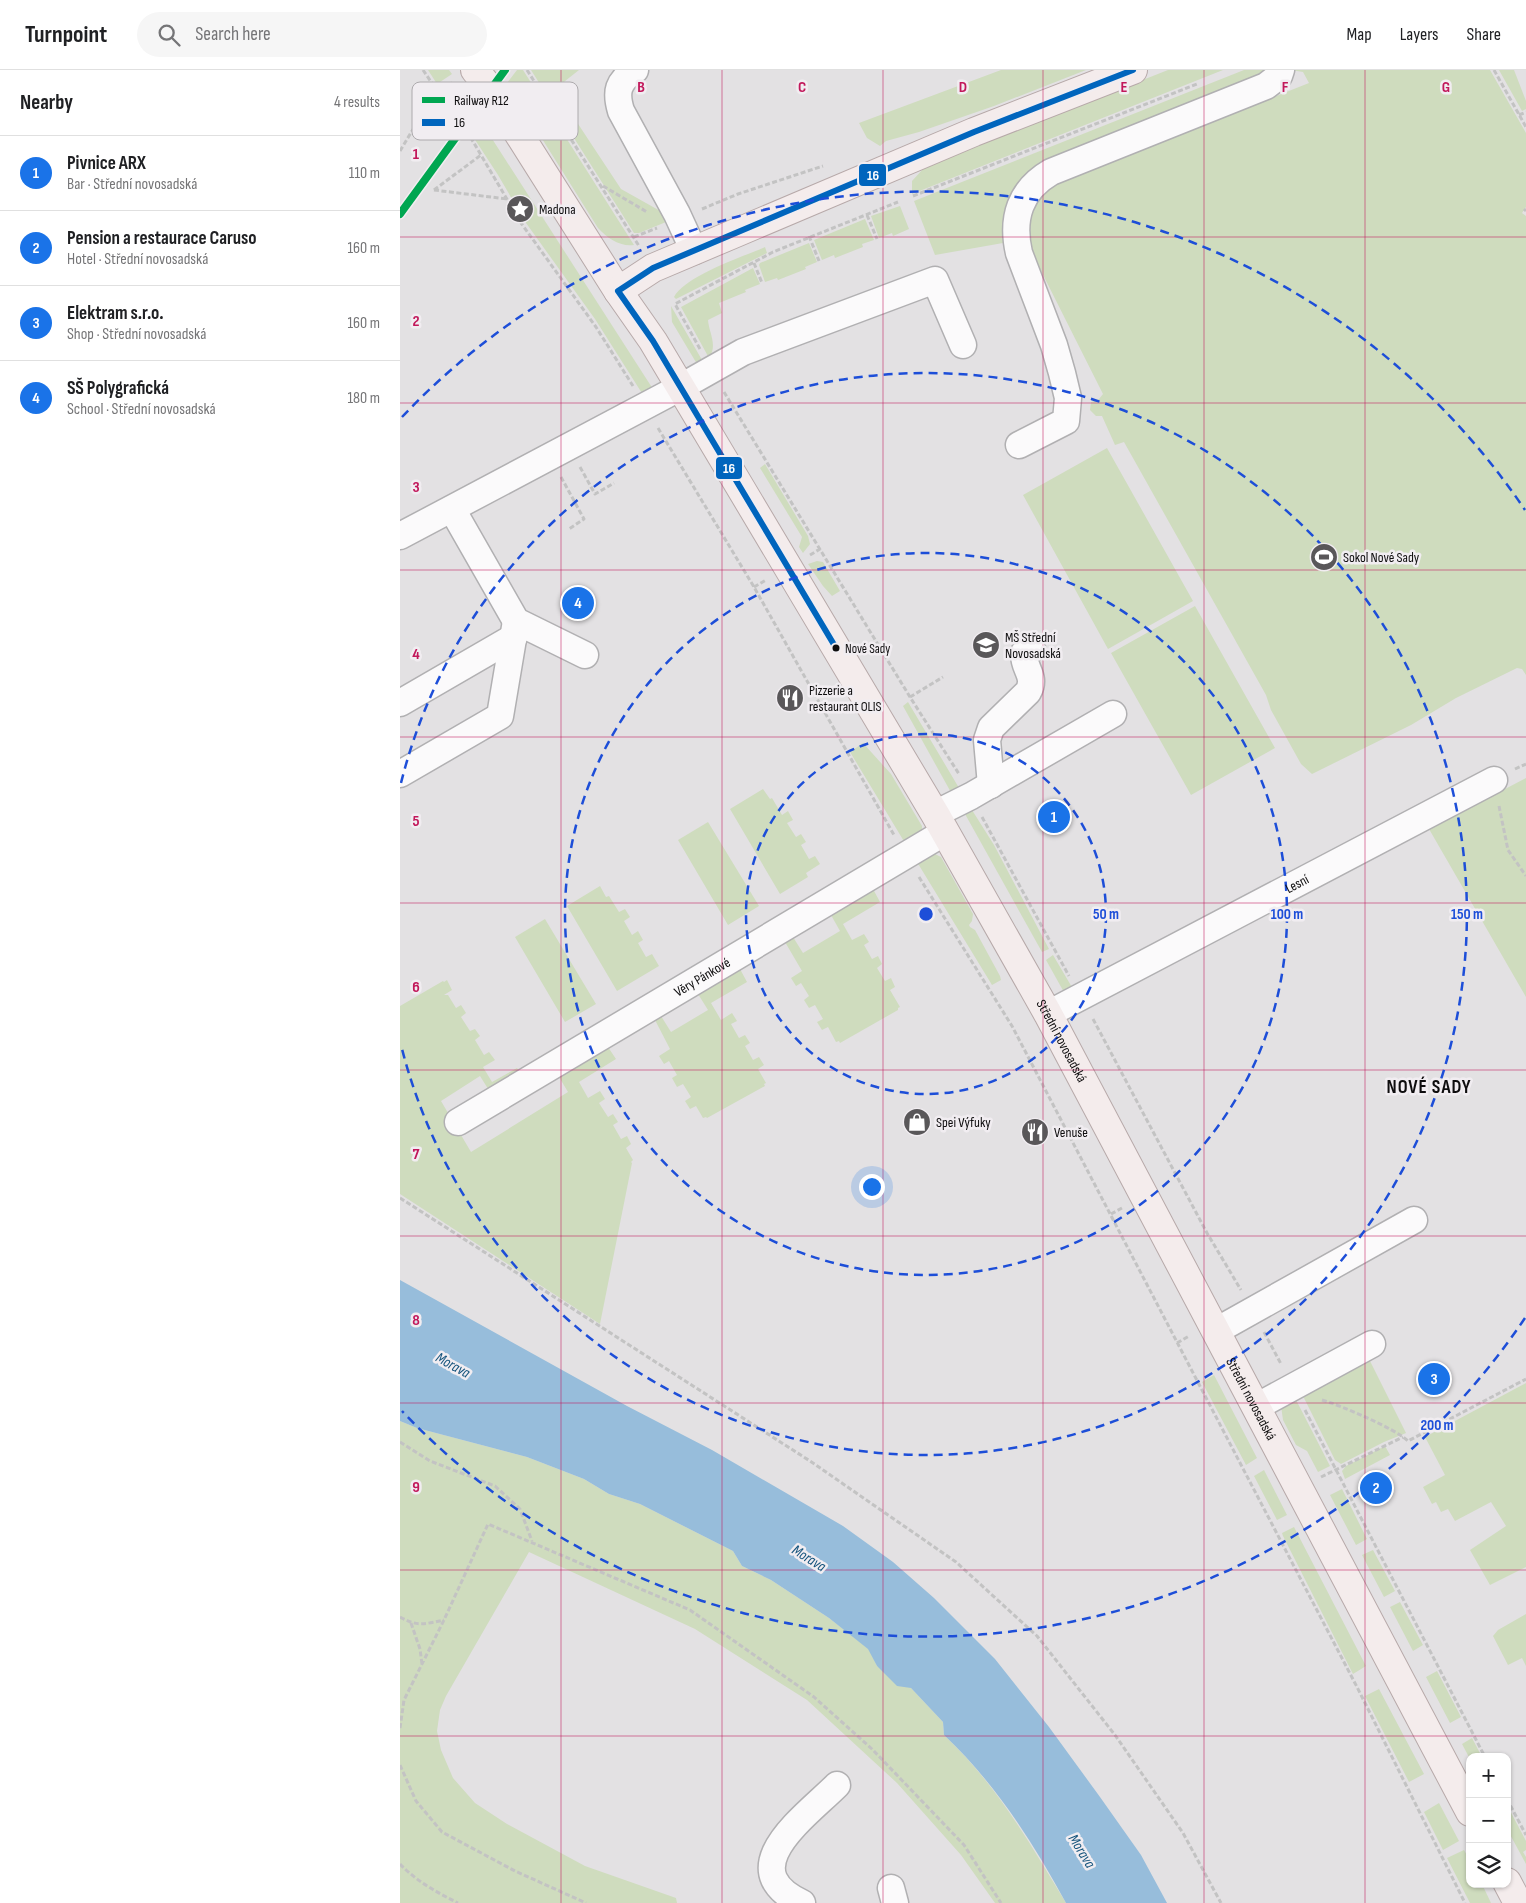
<!DOCTYPE html>
<html lang="en">
<head>
<meta charset="utf-8">
<style>
	body { margin:0; font-family:"Sofia Sans Condensed",sans-serif; background:#f6f6f6; color:#202124 }
	.controls { position:absolute; right:15px; bottom:15px; display:grid; overflow:hidden; border-radius:10px; box-shadow:0 1px 4px #0004 }
	.controls button { width:45px; height:45px; display:grid; place-items:center; padding:0; border:0; border-bottom:1px solid #e0e0e0; background:#fff; color:#202124; font:25px sans-serif }
	.you { position:absolute; left:471px; top:1116px; width:18px; height:18px; margin:-12px; border:4px solid #fff; border-radius:50%; background:#1a73e8; box-shadow:0 0 0 8px #1a73e833 }
	.badge { display:grid; place-items:center; width:32px; height:32px; border-radius:50%; background:#1a73e8; color:#fff; font-size:16px; font-weight:700 }
	.pin { position:absolute; translate:-50% -50%; border:2px solid #fff; box-shadow:0 1px 5px #0006 }
	.list { margin:0; padding:0; list-style:none }
	h2 { display:flex; justify-content:space-between; align-items:center; height:65px; margin:0; padding:0 20px; font-size:21px }
	h2 small { font-size:16px; font-weight:400; color:#757577 }
	.list li { display:grid; grid-template-columns:32px 1fr auto; gap:15px; align-items:center; box-sizing:border-box; height:75px; padding:0 20px; border-top:1px solid #e0e0e0 }
	.list b { display:block; font-size:19px; white-space:nowrap }
	.list p { margin:0; font-size:16px; white-space:nowrap; color:#757577 }
	.list em { font-size:16px; font-style:normal; color:#757577 }
	.icon { flex:none; width:28px; height:28px; fill:none; stroke:currentColor; stroke-width:2; stroke-linecap:round; stroke-linejoin:round }
	.map { position:relative; flex:none; width:1126px; height:1833px; overflow:hidden }
	header { display:flex; align-items:center; gap:30px; box-sizing:border-box; height:70px; padding:0 25px; background:#fff; border-bottom:1px solid #e0e0e0 }
	header strong { font-size:24px }
	nav { display:flex; gap:28px; margin-inline-start:auto; font-size:18px }
	.search { width:350px; height:45px; background:#f6f6f6; display:flex; align-items:center; gap:12px; box-sizing:border-box; padding:0 18px; border-radius:28px; color:#757577; font-size:19px }
	main { display:flex }
	aside { flex:1; background:#fff }
	.map>svg:first-child { display:block }
	.green { fill:#cfdcbe }
	.water { fill:#97bddb }
	.lines { fill:none; stroke-linecap:round; stroke-linejoin:round }
	.minor-casing { stroke:#b1b0b2; stroke-width:29 }
	.major-casing { stroke:#b7a9a9; stroke-width:30 }
	.path { stroke:#c3c3c3; stroke-width:3; stroke-dasharray:5 2.5; stroke-linecap:butt }
	.minor { stroke:#fbfafb; stroke-width:26 }
	.major { stroke:#f4ecec; stroke-width:28 }
	.bus-1-casing { stroke:#f1edf1; stroke-width:10 }
	.bus-1 { stroke:#0065bd; stroke-width:6 }
	.rail-1-casing { stroke:#f1edf1; stroke-width:11 }
	.rail-1 { stroke:#00a651; stroke-width:8 }
	.grid { fill:none; stroke:#c2185b; stroke-width:1; stroke-opacity:0.55 }
	.ring { fill:none; stroke:#1d4ed8; stroke-width:2.5; stroke-dasharray:9 6 }
	.bus-dot { fill:#0e0d0e; stroke:#f1edf1; stroke-width:2 }
	.labels { text-anchor:middle; stroke-width:5; stroke-linejoin:round; paint-order:stroke }
	.bus-label { font-size:13px; fill:#0e0d0e; stroke:#f1edf1; text-anchor:start }
	.poi-label { font-size:14px; fill:#0e0d0e; stroke:#f1edf1; text-anchor:start }
	.street-label { font-size:14px; fill:#0e0d0e; stroke:#f1edf1 }
	.water-label { font-size:15px; font-style:italic; fill:#14537c; stroke:#f1edf1 }
	.district-label { font-size:19px; font-weight:bold; letter-spacing:1px; fill:#0e0d0e; stroke:#f1edf1 }
	.key { fill:#f1edf1; stroke:#adaaad; stroke-width:1 }
	.key-label { font-size:14px; fill:#0e0d0e }
	.grid-label { font-size:16px; text-anchor:middle; font-weight:bold; fill:#c2185b; stroke:#f1edf1; stroke-width:5; stroke-linejoin:round; paint-order:stroke }
	.centre { fill:#1d4ed8; stroke:#f1edf1; stroke-width:2.5 }
	.ring-label { font-size:15px; text-anchor:middle; font-weight:bold; fill:#1d4ed8; stroke:#f1edf1; stroke-width:5; stroke-linejoin:round; paint-order:stroke }
	.line-badge { stroke:#f1edf1; stroke-width:2 }
	.badge-label { font-size:14px; text-anchor:middle; font-weight:bold; fill:#fff }
</style>
</head>
<body>
<header>
<strong>Turnpoint</strong>
<div class="search"><svg class="icon" aria-label="search" viewBox="0 0 24 24"><circle cx="10" cy="10" r="6"/><path d="M15 15l6 6"/></svg>Search here</div>
<nav><a>Map</a><a>Layers</a><a>Share</a></nav>
</header>
<main>
<aside>
<h2>Nearby<small>4 results</small></h2>
<ul class="list">
<li><span class="badge">1</span><div><b>Pivnice ARX</b><p>Bar · Střední novosadská</p></div><em>110 m</em></li>
<li><span class="badge">2</span><div><b>Pension a restaurace Caruso</b><p>Hotel · Střední novosadská</p></div><em>160 m</em></li>
<li><span class="badge">3</span><div><b>Elektram s.r.o.</b><p>Shop · Střední novosadská</p></div><em>160 m</em></li>
<li><span class="badge">4</span><div><b>SŠ Polygrafická</b><p>School · Střední novosadská</p></div><em>180 m</em></li>
</ul>
</aside>
<div class="map">
<svg width="1126" height="1833" viewBox="0 0 1126 1833">
	<rect width="100%" height="100%" fill="#e3e1e3"/>
	<path class="green" d="M28 0H49L52 4 37 14Z
		M117 0H123L234 175C220 177 207 168 198 158L107 13Z
		M131 0H179L155 19 221 119 271 147V150L239 163H234Z
		M601 0H686L594 36 519 62 486 71 480 76 467 68 459 53Z
		M768 0H823L512 124V111L523 99 553 85Z
		M844 0H866L850 11 693 75 604 154 603 173 535 185 514 131Z
		M891 0H1090L1126 63V137L1122 143 1126 146V605L1122 599 1117 598 1056 628 1011 655 912 704 901 694 871 640 866 625 724 372 715 375 702 346H696L690 340 691 332 699 329 703 324 629 177 628 146 643 119 909 13 903 2Z
		M1099 0H1114L1126 31V39L1122 41Z
		M80 50 251 316 252 320 245 328 195 249 126 153 98 105 70 62Z
		M500 136 509 159 493 166 492 163 479 168 471 146Z
		M465 149 474 170 462 174 463 177 435 188 434 185 422 190 414 170Z
		M409 173 417 192 405 197 406 199 378 210 377 208 365 212 359 195 360 193Z
		M365 177 367 183 276 229 274 227C285 206 342 187 365 177Z
		M353 198 360 214 345 220 346 222 319 233 322 243 308 250C309 263 318 275 309 288L281 237Z
		M271 236 302 290 297 294 272 252Z
		M707 378 793 531 708 579 623 425Z
		M365 394 408 466 410 474 403 483 399 477 402 467 360 398Z
		M417 491 423 492 440 521 432 526 423 516 408 494Z
		M795 536 875 678 791 725 711 583Z
		M508 632 562 723 553 726 503 636Z
		M463 673 491 704 522 756V762L505 773 450 682Z
		M1126 708V927L1029 759Z
		M363 719 370 729 372 728 382 745 388 741 393 750 387 753 396 767 401 764 406 772 401 775 409 789 415 786 420 794 406 803 408 807 380 824 330 739Z
		M572 740 594 775 649 879 642 882 565 744Z
		M308 752 359 836 328 855 278 770Z
		M531 784H535L541 787 573 844 572 851 569 855 570 857 575 860 600 906 601 910 592 915 517 792Z
		M200 816 206 827 209 826 219 842 225 839 230 847 224 851 232 865 238 861 243 870 238 873 246 887 252 884 259 896 217 921 167 836Z
		M473 819 480 832 443 854 452 870 464 864 469 872 464 875 472 889 478 886 482 894 477 898 485 911 491 908 495 917 490 920 500 937 498 938V940L440 973 439 971 436 972 428 957 422 960 417 952 423 949 415 935 409 938 404 930 409 926 401 913 396 916 391 908 402 901 385 872 393 867 403 883 440 861 431 845Z
		M145 849 196 934 165 952 115 867Z
		M653 885 673 919 665 924 646 890Z
		M340 899 347 912 311 933 321 950 332 943 337 951 331 954 339 968 345 965 350 973 345 976 353 990 359 987 364 995 358 999 366 1013 364 1014 365 1016 307 1048 306 1047 303 1048 296 1036 290 1039 285 1031 291 1027 283 1014 277 1017 272 1008 277 1005 269 991 264 994 259 986 270 979 255 950 261 946 271 962 308 940 298 924Z
		M47 910 52 920 44 925H48L56 938 61 935 66 943 61 947 70 961 75 959 80 966 75 970 84 985 89 982 95 990 83 997 92 1012 117 998 121 1004 90 1022 80 1006 41 1031 71 1082 168 1022 159 1007 208 977 216 989 179 1012 188 1028 200 1021 205 1029 199 1033 208 1047 213 1044 218 1052 213 1055 221 1069 227 1066 231 1074 226 1078 233 1090 231 1092 232 1093 200 1254 0 1124V936L43 911 44 912Z
		M967 1285 1006 1363 984 1372 941 1394 935 1390 900 1320Z
		M814 1305 857 1388 846 1395 802 1312Z
		M1126 1313V1497L1090 1515 1070 1480 1106 1456 1091 1432 1055 1451 1048 1439 1041 1442 1036 1432 1032 1434 1023 1417 1045 1405 1025 1367Z
		M893 1324 930 1396 918 1402 907 1381 896 1375 883 1350 881 1336Z
		M0 1351 17 1358 127 1387 184 1409 209 1424 240 1434 333 1481 342 1496 371 1510 429 1548 469 1579 477 1596 511 1618 543 1652 544 1665C597 1715 629 1772 666 1833H595L561 1785 497 1713 407 1630 295 1559 129 1482 46 1626 40 1640 37 1661 41 1680 53 1708 75 1733 107 1754 185 1796 276 1828 277 1833H0Z
		M985 1376 990 1385 945 1409 942 1401 946 1396Z
		M864 1400 887 1445 877 1450 854 1406Z
		M942 1419 967 1469 956 1475 930 1425Z
		M894 1457 966 1596 953 1604 883 1466 882 1463Z
		M973 1480 995 1521 984 1527 962 1485Z
		M1000 1532 1023 1575 1013 1581 990 1537Z
		M1126 1544V1596L1122 1588 1108 1595 1093 1566 1098 1560Z
		M1037 1601 1061 1647 1050 1653 1026 1607Z
		M979 1619 1024 1704 1009 1712 965 1626Z
		M1072 1668 1082 1687H1070V1689L1062 1674Z
		M1039 1733 1059 1771 1043 1780 1024 1742Z
		M1107 1735 1126 1771V1780L1123 1782 1126 1787V1794L1107 1759Z
		M1064 1780 1070 1791V1814H1082L1091 1833H1070L1047 1788Z"/>
	<path class="water" d="M0 1210 227 1336 312 1380 443 1456 493 1492 534 1528 595 1589 649 1657 700 1727 741 1785 767 1833H666C633 1772 595 1713 544 1665L543 1652 511 1618 497 1616 477 1596 468 1579 429 1548 371 1510 342 1496 333 1481 240 1434 209 1424 184 1409 127 1387 17 1358 0 1351Z"/>
	<g class="lines">
		<g class="minor-casing">
			<g id="minor">
				<path d="M235 0C218 12 215 21 221 41L277 144 294 181"/>
				<path d="M619 375 666 351 668 328 662 303 654 275 619 183C611 148 620 120 651 102L866 16 879 6 881 0"/>
				<path d="M52 439 116 551 185 585"/>
				<path d="M0 466 281 317 343 282 535 210 563 275"/>
				<path d="M0 633 114 567"/>
				<path d="M0 704 100 646 116 551"/>
				<path d="M591 715 587 670 591 658 628 622C637 606 623 599 624 583L632 579"/>
				<path d="M535 744 571 726 713 644"/>
				<path id="s1" d="M648 944 1094 710"/>
				<path id="s2" d="M58 1052 545 762"/>
				<path d="M816 1261 1014 1150"/>
				<path d="M856 1337 972 1274"/>
				<path d="M491 1818 495 1833"/>
				<path d="M402 1833C330 1799 405 1747 437 1715"/>
			</g>
		</g>
		<g class="major-casing">
			<g id="major">
				<path id="s3" d="M75 0 91 20 218 221 253 271 535 744 648 944 1070 1742"/>
				<path d="M218 221 253 198 331 165 574 62 733 0"/>
				<path d="M1107 1812 1118 1833"/>
			</g>
		</g>
		<path class="path" d="M23 0 57 50 68 63 121 153 196 257 233 316
			M127 0 239 176
			M1094 0 1126 57
			M1119 45 1126 42
			M0 81 33 26 53 12
			M203 116 247 142
			M34 120 107 129
			M34 120 81 85
			M513 126 797 14
			M302 139 338 124 423 96
			M1124 139 1126 141
			M467 145 477 169
			M409 166 419 191
			M234 167 257 158
			M354 193 362 213
			M300 279 275 234 373 182 498 132
			M324 322 510 627 559 704
			M258 358 354 517 494 765
			M180 397 195 424 214 413
			M161 407 184 449 169 459
			M410 485 420 479
			M354 517 366 510
			M510 627 543 607
			M1115 699 1126 694
			M1099 736 1108 780 1126 806
			M582 747 669 906
			M519 807 612 956 957 1617 1065 1833
			M693 949 807 1163 841 1220
			M0 1128 410 1391 556 1492 637 1566 715 1665 783 1763 821 1833
			M711 1144 722 1138
			M864 1262 881 1294
			M777 1273 789 1266
			M922 1330C940 1335 996 1359 1008 1371L1126 1309
			M905 1340 1085 1687
			M0 1372 30 1391 95 1416 120 1439 132 1471
			M921 1407 1003 1367
			M0 1547C17 1557 25 1554 44 1550
			M11 1553 20 1579 22 1594
			M0 1658 4 1630 44 1550 88 1454 290 1540 414 1627 472 1679 564 1775 601 1833
			M0 1695 16 1731 42 1762 115 1801 186 1833
			M1107 1729 1126 1765
			M0 1794C16 1811 38 1823 58 1833"/>
		<use href="#minor" class="minor"/>
		<use href="#major" class="major"/>
		<g class="bus-1-casing">
			<path id="bus-1" d="M218 221 253 198 574 62 733 0
				M218 221 253 271 436 578"/>
		</g>
		<use href="#bus-1" class="bus-1"/>
		<g class="rail-1-casing">
			<path id="rail-1" d="M0 144 105 0"/>
		</g>
		<use href="#rail-1" class="rail-1"/>
	</g>
	<path class="grid" d="M161 0V1833M322 0V1833M483 0V1833M643 0V1833M804 0V1833M965 0V1833M0 167H1126M0 333H1126M0 500H1126M0 667H1126M0 833H1126M0 1000H1126M0 1166H1126M0 1333H1126M0 1500H1126M0 1666H1126"/>
	<g class="ring">
		<circle cx="526" cy="844" r="180"/>
		<circle cx="526" cy="844" r="361"/>
		<path d="M1 713A541 541 0 1 1 1 975"/>
		<path d="M1125 1248A722 722 0 0 1 2 1341M2 347A722 722 0 0 1 1125 440"/>
	</g>
	<defs>
		<g id="sight-disc" transform="scale(1.4375)"><circle r="9.5" fill="#595759" stroke="#f1edf1"/><path d="M0-6L1.8-2.2L6-1.7L2.9 1.2L3.7 5.4L0 3.3L-3.7 5.4L-2.9 1.2L-6-1.7L-1.8-2.2Z" fill="#fff"/></g>
		<g id="stadium-disc" transform="scale(1.4375)"><circle r="9.5" fill="#595759" stroke="#f1edf1"/><path d="M0-5a6.5 5 0 1 0 0 10a6.5 5 0 1 0 0-10ZM-3.5-1.8h7v3.6h-7Z" fill="#fff"/></g>
		<g id="school-disc" transform="scale(1.4375)"><circle r="9.5" fill="#595759" stroke="#f1edf1"/><path d="M0-5L7-2L0 1L-7-2ZM-4 1L0 2.5L4 1V4Q0 6-4 4Z" fill="#fff"/></g>
		<g id="restaurant-disc" transform="scale(1.4375)"><circle r="9.5" fill="#595759" stroke="#f1edf1"/><path d="M-5-6h1v4h1v-4h1v4h1v-4h1v5L-1.5 .5V6h-2V.5L-5-1ZM5-6V6H3V1.5H1.5Q1.5-4 5-6Z" fill="#fff"/></g>
		<g id="shop-disc" transform="scale(1.4375)"><circle r="9.5" fill="#595759" stroke="#f1edf1"/><path d="M-5-2.5h2.3a2.7 3.5 0 0 1 5.4 0H5L5.5 6h-11ZM-1.5-2.5h3a1.5 2.3 0 0 0-3 0Z" fill="#fff"/></g>
	</defs>
	<g fill-rule="evenodd">
		<use href="#sight-disc" x="120" y="139"/>
		<use href="#stadium-disc" x="924" y="487"/>
		<use href="#school-disc" x="586" y="575"/>
		<use href="#restaurant-disc" x="390" y="628"/>
		<use href="#shop-disc" x="517" y="1052"/>
		<use href="#restaurant-disc" x="635" y="1062"/>
	</g>
	<circle class="bus-dot" cx="436" cy="578" r="4.5"/>
	<g class="labels">
		<g class="bus-label">
			<text x="445" y="583">Nové Sady</text>
		</g>
		<g class="poi-label">
			<text x="139" y="144">Madona</text>
			<text x="943" y="492">Sokol Nové Sady</text>
			<text x="605" y="572">MŠ Střední<tspan x="605" dy="16">Novosadská</tspan></text>
			<text x="409" y="625">Pizzerie a<tspan x="409" dy="16">restaurant OLIS</tspan></text>
			<text x="536" y="1057">Spei Výfuky</text>
			<text x="654" y="1067">Venuše</text>
		</g>
		<g class="street-label">
			<text dy="5" stroke="none"><textPath href="#s1" startOffset="281">Lesní</textPath></text>
			<text dy="5" stroke="none"><textPath href="#s2" startOffset="284">Věry Pánkové</textPath></text>
			<text dy="5" stroke="none"><textPath href="#s3" startOffset="1135">Střední novosadská</textPath></text>
			<text dy="5" stroke="none"><textPath href="#s3" startOffset="1540">Střední novosadská</textPath></text>
		</g>
		<g class="water-label">
			<text transform="translate(53 1295) rotate(29)" y="5">Morava</text>
			<text transform="translate(409 1488) rotate(32)" y="5">Morava</text>
			<text transform="translate(682 1781) rotate(58)" y="5">Morava</text>
		</g>
		<g class="district-label">
			<text x="1029" y="1023">NOVÉ SADY</text>
		</g>
	</g>
	<rect x="12" y="12" width="166" height="58" rx="8" class="key"/>
	<rect x="22" y="27" width="23" height="6" fill="#00a651"/>
	<rect x="22" y="49" width="23" height="7" fill="#0065bd"/>
	<g class="key-label">
		<text x="54" y="35">Railway R12</text>
		<text x="54" y="57">16</text>
	</g>
	<g class="grid-label">
		<text x="241" y="22">B</text>
		<text x="402" y="22">C</text>
		<text x="563" y="22">D</text>
		<text x="724" y="22">E</text>
		<text x="885" y="22">F</text>
		<text x="1046" y="22">G</text>
		<text x="16" y="89">1</text>
		<text x="16" y="256">2</text>
		<text x="16" y="422">3</text>
		<text x="16" y="589">4</text>
		<text x="16" y="756">5</text>
		<text x="16" y="922">6</text>
		<text x="16" y="1089">7</text>
		<text x="16" y="1255">8</text>
		<text x="16" y="1422">9</text>
	</g>
	<circle cx="526" cy="844" r="8" class="centre"/>
	<g class="ring-label">
		<text x="706" y="849">50 m</text>
		<text x="887" y="849">100 m</text>
		<text x="1067" y="849">150 m</text>
		<text x="1037" y="1360">200 m</text>
	</g>
	<g class="line-badge">
		<rect x="458" y="93" width="29" height="24" rx="5" fill="#0065bd"/>
		<rect x="315" y="386" width="28" height="24" rx="5" fill="#0065bd"/>
	</g>
	<g class="badge-label">
		<text x="473" y="110">16</text>
		<text x="329" y="403">16</text>
	</g>
</svg>
<div class="controls">
<button>+</button>
<button>−</button>
<button><svg class="icon" aria-label="layers" viewBox="0 0 24 24"><path d="M12 4l9 5-9 5-9-5zM3 14l9 5 9-5"/></svg></button>
</div>
<div class="you"></div>
<div class="pin badge" style="left:654px;top:747px">1</div>
<div class="pin badge" style="left:976px;top:1418px">2</div>
<div class="pin badge" style="left:1034px;top:1309px">3</div>
<div class="pin badge" style="left:178px;top:533px">4</div>
</div>
</main>
</body>
</html>
